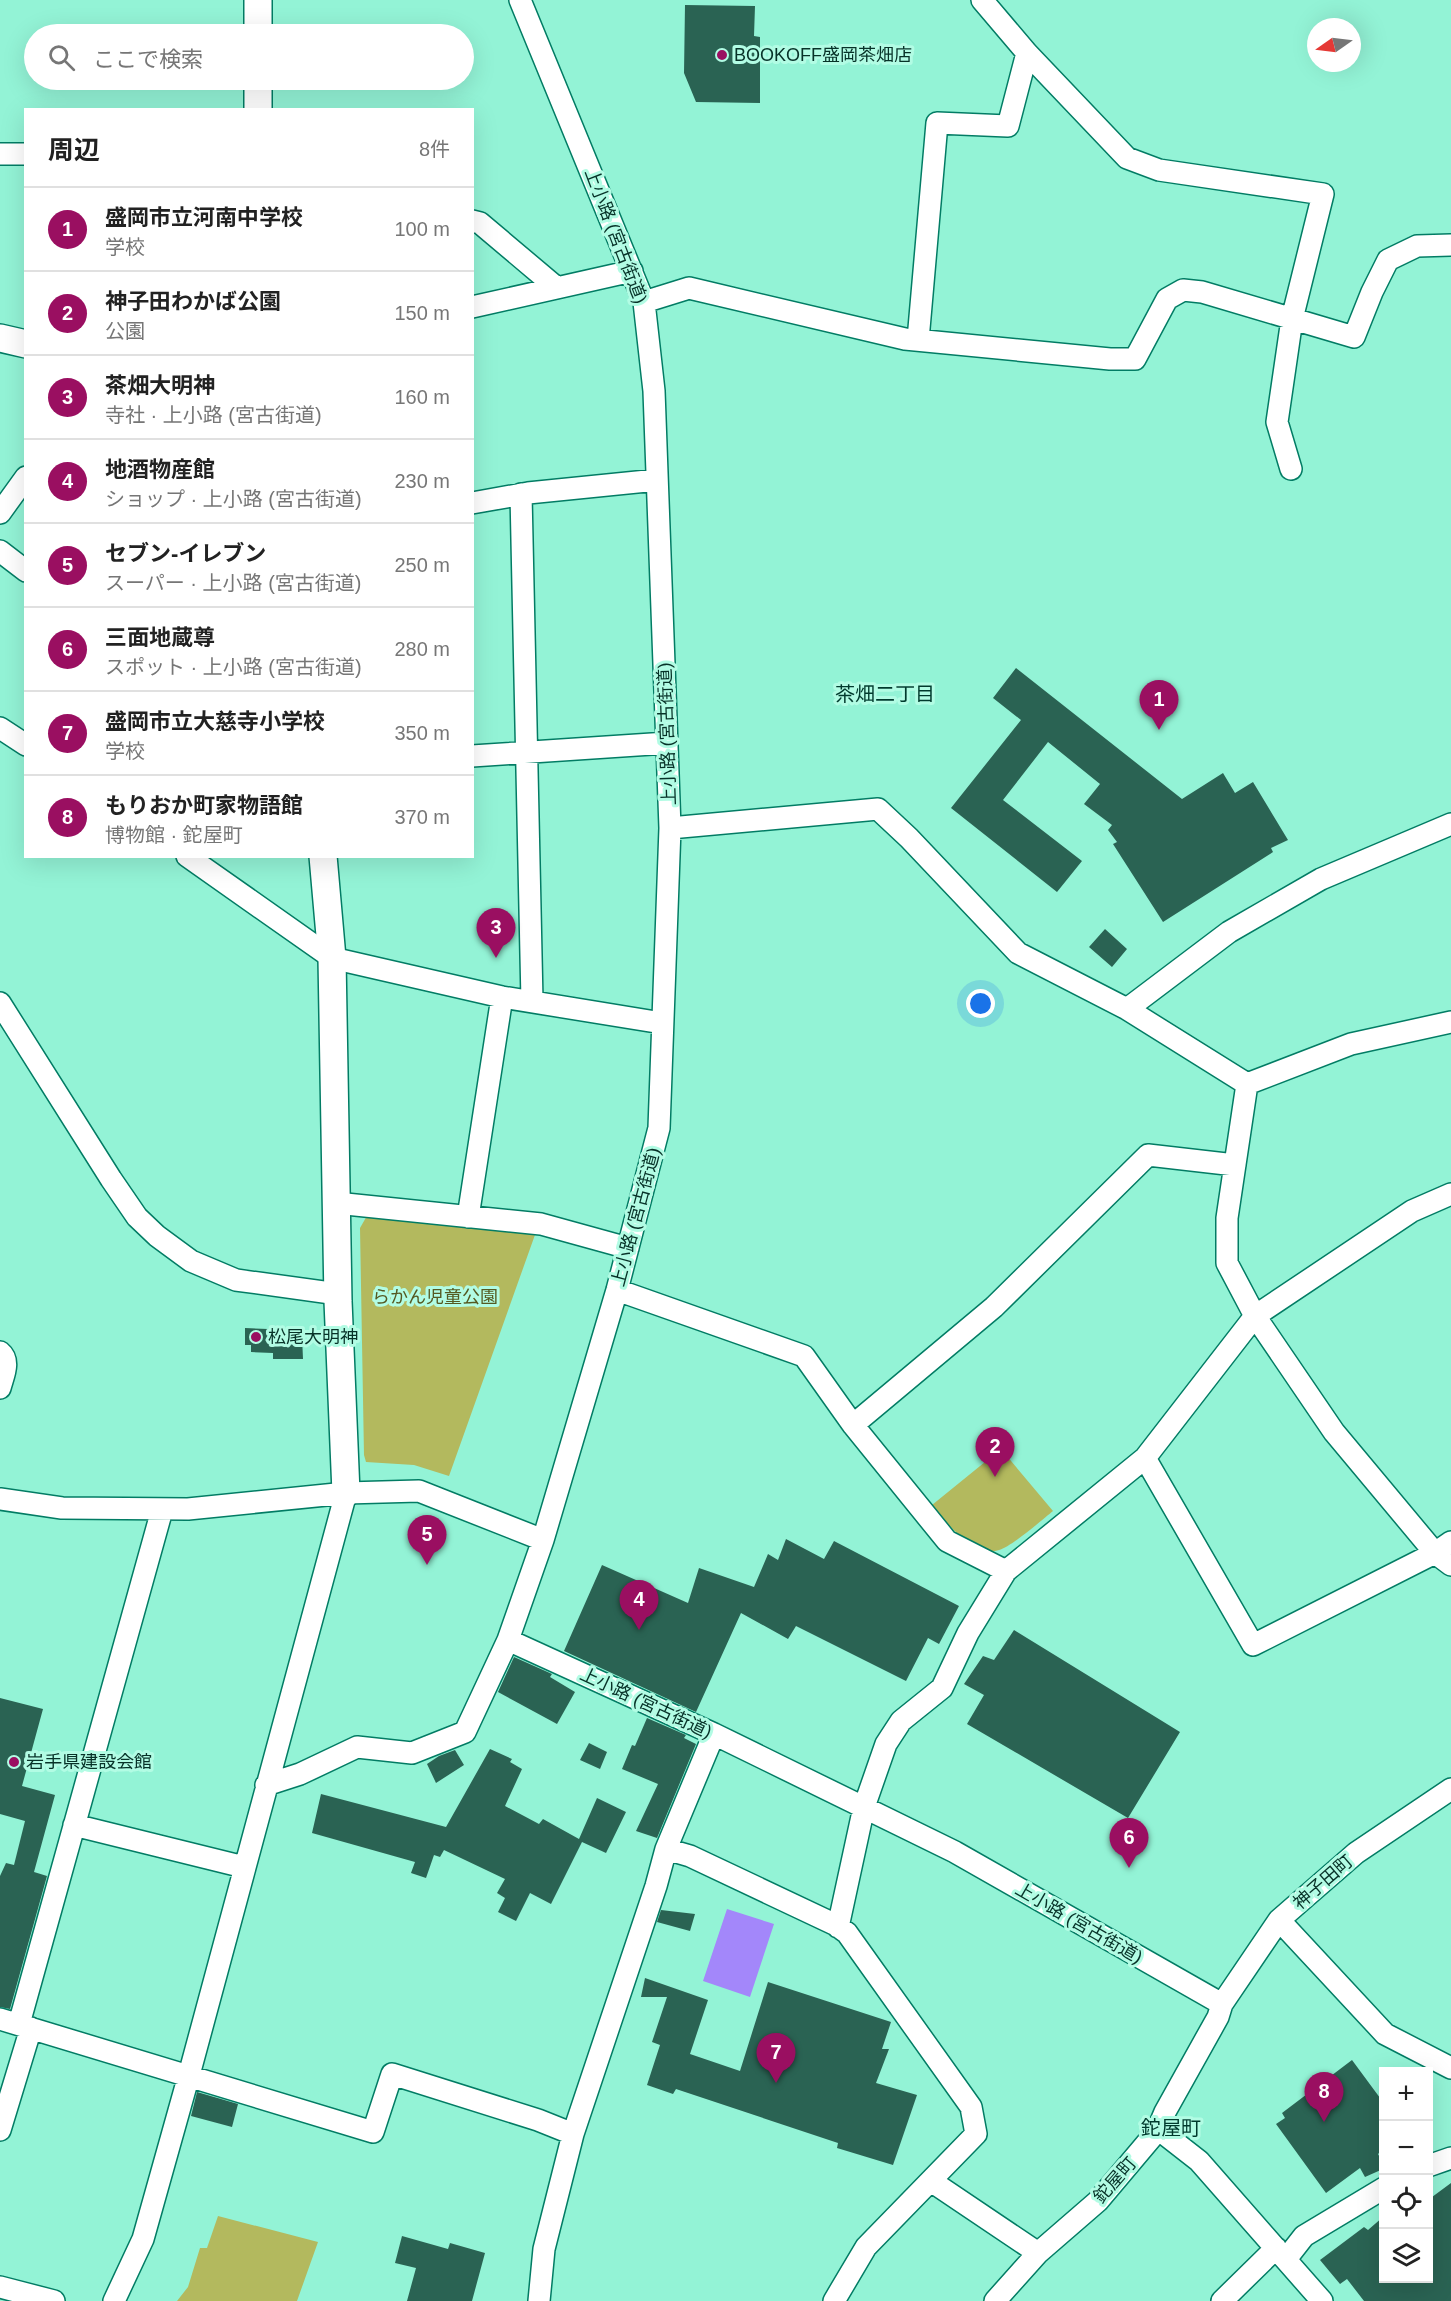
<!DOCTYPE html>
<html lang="ja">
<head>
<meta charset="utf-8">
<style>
	body { margin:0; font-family:Helvetica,"Noto Sans JP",sans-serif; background:#f2f2f2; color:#222 }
	.controls { position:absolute; right:18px; bottom:18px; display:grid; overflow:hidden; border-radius:0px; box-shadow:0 6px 24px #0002 }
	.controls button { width:54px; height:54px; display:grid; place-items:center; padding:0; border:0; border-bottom:2px solid #e0e0e0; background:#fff; color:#222; font:30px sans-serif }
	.compass { position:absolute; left:1307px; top:18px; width:54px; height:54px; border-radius:50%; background:#fff; box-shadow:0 6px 24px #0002; rotate:256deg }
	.you { position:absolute; left:981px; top:1004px; width:21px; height:21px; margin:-15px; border:4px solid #fff; border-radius:50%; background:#1a73e8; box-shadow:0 0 0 9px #1a73e833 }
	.badge { display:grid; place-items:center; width:39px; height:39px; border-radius:50%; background:#9a0f61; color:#fff; font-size:20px; font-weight:700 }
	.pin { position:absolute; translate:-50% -50px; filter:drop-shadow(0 2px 3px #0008) }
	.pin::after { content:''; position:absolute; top:32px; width:21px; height:18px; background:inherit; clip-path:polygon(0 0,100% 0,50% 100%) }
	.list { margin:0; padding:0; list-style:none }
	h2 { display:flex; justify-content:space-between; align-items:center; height:78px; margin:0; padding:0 24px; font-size:26px }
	h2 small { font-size:20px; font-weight:400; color:#767676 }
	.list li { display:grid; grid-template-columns:39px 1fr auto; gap:18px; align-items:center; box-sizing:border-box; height:84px; padding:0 24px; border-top:2px solid #e0e0e0 }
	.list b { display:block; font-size:22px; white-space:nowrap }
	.list p { margin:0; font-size:20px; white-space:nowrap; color:#767676 }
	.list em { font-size:20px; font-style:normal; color:#767676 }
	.icon { flex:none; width:33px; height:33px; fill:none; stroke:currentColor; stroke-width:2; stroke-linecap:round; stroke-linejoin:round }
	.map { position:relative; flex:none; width:1451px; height:2301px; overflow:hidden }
	.search { position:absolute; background:#fff; box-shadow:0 6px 24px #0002; left:24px; top:24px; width:450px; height:66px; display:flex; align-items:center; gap:15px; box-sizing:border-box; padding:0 21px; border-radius:33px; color:#767676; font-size:22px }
	.panel { position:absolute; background:#fff; box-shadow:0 6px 24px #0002; left:24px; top:108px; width:450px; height:750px; border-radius:0px }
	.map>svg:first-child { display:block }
	.green { fill:#b3b95e }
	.water { fill:#a387fa }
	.building { fill:#2a6353 }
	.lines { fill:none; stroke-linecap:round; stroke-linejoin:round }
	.minor-casing { stroke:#027c64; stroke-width:24 }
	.tertiary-casing { stroke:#027c64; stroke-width:30 }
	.minor { stroke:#fff; stroke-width:21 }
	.tertiary { stroke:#fff; stroke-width:27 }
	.poi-dot { fill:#9a0f61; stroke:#b2fce4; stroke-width:2 }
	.labels { text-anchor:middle; stroke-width:6; stroke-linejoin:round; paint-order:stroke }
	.poi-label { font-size:18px; fill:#073228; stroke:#b2fce4; text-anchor:start }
	.street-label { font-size:18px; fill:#073228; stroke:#b2fce4 }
	.park-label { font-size:18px; fill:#555921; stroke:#b2fce4 }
	.neighbourhood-label { font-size:20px; fill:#003a2d; stroke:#b2fce4 }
</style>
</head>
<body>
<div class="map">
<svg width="1451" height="2301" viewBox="0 0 1451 2301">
	<rect width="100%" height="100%" fill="#93f3d6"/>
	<path class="green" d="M368 1214 536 1232 449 1476 414 1465 366 1462 364 1455 360 1228Z
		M1001 1449 1053 1511C1042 1520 1011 1547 999 1550 974 1559 945 1521 932 1505Z
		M218 2216 318 2242 297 2301H177L188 2287 200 2248H207Z"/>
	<path class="water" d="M727 1909 774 1924 750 1997 703 1981Z"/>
	<path class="building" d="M685 5 755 6 754 36 760 37V103L696 102 684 73Z
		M1016 668 1182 799 1223 773 1235 793 1253 782 1288 840 1271 848 1273 852 1163 922 1113 844 1117 842 1108 830 1112 825 1084 804 1100 784 1048 742 1003 800 1082 861 1057 892 951 808 1021 720 993 698Z
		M1105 929 1127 949 1112 967 1089 947Z
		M245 1328 268 1329V1336H302L303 1359H273V1353L251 1352V1345H245Z
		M786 1539 824 1559 834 1541 959 1606 939 1644 928 1638 906 1681 796 1626 788 1639 741 1613 696 1712 564 1651 602 1565 688 1603 699 1568 754 1587 768 1554 778 1560Z
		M1014 1630 1180 1732 1128 1818 967 1724 984 1695 964 1684 983 1656 994 1660Z
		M514 1657 552 1674 550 1677 575 1692 557 1724 498 1692Z
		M0 1698 43 1709 22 1786 55 1795 34 1872 47 1876 10 2009 0 2007V1876L6 1863 14 1865 25 1821 0 1814Z
		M647 1718 686 1735 684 1738 696 1744 657 1838 636 1831 658 1784 622 1769 632 1745 635 1746Z
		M589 1743 607 1752 600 1769 580 1760Z
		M490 1749 512 1759 510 1762 522 1769 505 1806 539 1824 543 1819 579 1839 597 1798 626 1812 606 1853 582 1842 551 1904 530 1893 516 1921 498 1912 505 1898 497 1893 505 1879 444 1850 440 1857 434 1855 426 1878 411 1873 415 1862 312 1833 321 1794 446 1827Z
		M455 1750 464 1765 436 1783 427 1764 439 1756Z
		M661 1910 695 1914 690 1931 657 1922Z
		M645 1978 708 2000 690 2054 740 2071 768 1982 891 2022 882 2049H889L876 2083 917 2095 893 2165 837 2148 838 2143 676 2089 673 2094 647 2085 660 2045 652 2042 667 1997H641Z
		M1352 2060 1383 2102V2149L1378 2154 1383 2163V2169L1365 2177 1360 2168 1326 2193 1276 2124 1285 2118 1282 2113Z
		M197 2092 238 2104 232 2127 191 2116Z
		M1451 2183V2301H1364L1347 2279 1340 2284 1320 2260 1364 2227 1368 2230 1383 2217V2278H1428V2200Z
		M402 2236 448 2249 450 2243 485 2253 472 2301H407L416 2268 395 2263Z"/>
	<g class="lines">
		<g class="minor-casing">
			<path id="minor" d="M982 0 1027 53 1127 158 1159 170 1323 194 1292 319 1277 422 1291 469
				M0 154H26
				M472 221 480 223 557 288
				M644 302 689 288 905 339 1110 359H1135L1167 299 1183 290 1202 292 1354 337 1372 292 1388 260 1417 246 1451 245
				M472 307 632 271
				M918 340 937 123 1008 126 1027 53
				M521 494 532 1001
				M472 503 528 493 657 480
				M0 513 26 477
				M0 551 26 571
				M0 728 26 745
				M472 756 667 743
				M670 828 878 809 909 838 1018 953 1127 1009 1247 1084
				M187 856 332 958 502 997 662 1023
				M0 1003 111 1179 137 1217 157 1236 191 1261 236 1280 338 1294
				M1127 1009 1229 932 1321 879 1451 824
				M1247 1084 1227 1218V1263L1255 1316 1334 1432 1435 1553 1451 1565
				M1247 1084 1351 1044 1451 1022
				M336 1203 541 1224 628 1248
				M468 1217 502 997
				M617 1290 804 1356 853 1425 947 1541 1006 1571 1145 1458 1255 1316 1412 1211 1451 1194
				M0 1352C11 1361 3 1376 0 1388
				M853 1425 994 1307 1148 1155 1235 1165
				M1145 1458 1253 1645 1435 1553 1451 1542
				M0 1499 62 1508 188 1509 346 1493 419 1491 543 1540
				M508 1640 714 1734 955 1852 1222 2004
				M266 1785 300 1774 357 1747 412 1753 465 1732 508 1640 543 1540 617 1290 659 1128 670 828 654 391 644 302 520 0
				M74 1825 244 1867
				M666 1849 690 1856 836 1925 847 1933 971 2107 976 2134 866 2247 834 2301
				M1279 1920 1385 2034 1451 2068
				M838 1927 864 1807 886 1744 901 1721 942 1688 968 1633 1006 1571
				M0 2019 373 2132 392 2074 538 2120 573 2134
				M19 2024 162 1510
				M1158 2129 1199 2161 1322 2301
				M0 2130 31 2028
				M1428 2166 1451 2158
				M931 2181 1038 2253
				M1286 2259 1304 2236 1384 2188
				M0 2287 54 2301
				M114 2301 143 2239 189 2075 346 1493
				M539 2301 544 2249 573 2134 656 1886 666 1849 714 1734
				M995 2301 1038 2253 1098 2201 1157 2131 1165 2112 1218 2017 1222 2004 1279 1920 1356 1853 1451 1789
				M1222 2301 1276 2248"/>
		</g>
		<g class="tertiary-casing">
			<path id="tertiary" d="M258 34V0
				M258 110V80
				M0 338 26 344
				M323 856 332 958 338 1301 346 1493"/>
		</g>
		<use href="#minor" class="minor"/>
		<use href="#tertiary" class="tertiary"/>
	</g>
	<g class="poi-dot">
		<circle cx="722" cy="55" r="6"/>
		<circle cx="256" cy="1337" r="6"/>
		<circle cx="14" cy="1762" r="6"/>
	</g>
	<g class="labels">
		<g class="poi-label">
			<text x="734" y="61">BOOKOFF盛岡茶畑店</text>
			<text x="268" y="1343">松尾大明神</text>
			<text x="26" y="1768">岩手県建設会館</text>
		</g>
		<g class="street-label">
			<text transform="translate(616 236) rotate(69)" y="6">上小路 (宮古街道)</text>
			<text transform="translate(667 734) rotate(-92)" y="6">上小路 (宮古街道)</text>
			<text transform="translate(636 1217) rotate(-75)" y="6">上小路 (宮古街道)</text>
			<text transform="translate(646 1703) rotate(25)" y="6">上小路 (宮古街道)</text>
			<text transform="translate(1323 1882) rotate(-41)" y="6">神子田町</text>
			<text transform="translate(1079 1923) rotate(30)" y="6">上小路 (宮古街道)</text>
			<text transform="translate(1115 2180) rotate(-49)" y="6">鉈屋町</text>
		</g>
		<g class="park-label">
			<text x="435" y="1303">らかん児童公園</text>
		</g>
		<g class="neighbourhood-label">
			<text x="885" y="701">茶畑二丁目</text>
			<text x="1171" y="2135">鉈屋町</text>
		</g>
	</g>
</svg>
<div class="controls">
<button>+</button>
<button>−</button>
<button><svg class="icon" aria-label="locate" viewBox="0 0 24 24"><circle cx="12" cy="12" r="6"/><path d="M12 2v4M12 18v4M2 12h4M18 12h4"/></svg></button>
<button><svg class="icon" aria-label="layers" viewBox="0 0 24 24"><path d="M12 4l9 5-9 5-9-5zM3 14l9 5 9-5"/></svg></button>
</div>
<svg class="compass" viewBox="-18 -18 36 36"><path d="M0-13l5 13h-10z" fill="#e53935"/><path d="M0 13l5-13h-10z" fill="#767676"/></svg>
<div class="you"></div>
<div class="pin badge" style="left:1159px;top:730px">1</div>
<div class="pin badge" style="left:995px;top:1477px">2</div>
<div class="pin badge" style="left:496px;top:958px">3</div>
<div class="pin badge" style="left:639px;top:1630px">4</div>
<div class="pin badge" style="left:427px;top:1565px">5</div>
<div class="pin badge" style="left:1129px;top:1868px">6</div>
<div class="pin badge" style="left:776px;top:2083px">7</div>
<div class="pin badge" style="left:1324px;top:2122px">8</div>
<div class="search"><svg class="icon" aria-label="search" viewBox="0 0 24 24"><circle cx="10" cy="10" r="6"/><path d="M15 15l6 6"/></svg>ここで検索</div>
<section class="panel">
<h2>周辺<small>8件</small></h2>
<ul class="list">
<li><span class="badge">1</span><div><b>盛岡市立河南中学校</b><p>学校</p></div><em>100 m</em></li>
<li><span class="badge">2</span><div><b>神子田わかば公園</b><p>公園</p></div><em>150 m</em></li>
<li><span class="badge">3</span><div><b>茶畑大明神</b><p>寺社 · 上小路 (宮古街道)</p></div><em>160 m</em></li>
<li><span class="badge">4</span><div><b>地酒物産館</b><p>ショップ · 上小路 (宮古街道)</p></div><em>230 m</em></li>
<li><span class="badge">5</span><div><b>セブン-イレブン</b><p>スーパー · 上小路 (宮古街道)</p></div><em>250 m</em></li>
<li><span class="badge">6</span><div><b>三面地蔵尊</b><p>スポット · 上小路 (宮古街道)</p></div><em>280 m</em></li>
<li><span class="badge">7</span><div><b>盛岡市立大慈寺小学校</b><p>学校</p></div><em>350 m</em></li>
<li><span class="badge">8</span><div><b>もりおか町家物語館</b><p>博物館 · 鉈屋町</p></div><em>370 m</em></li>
</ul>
</section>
</div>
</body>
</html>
